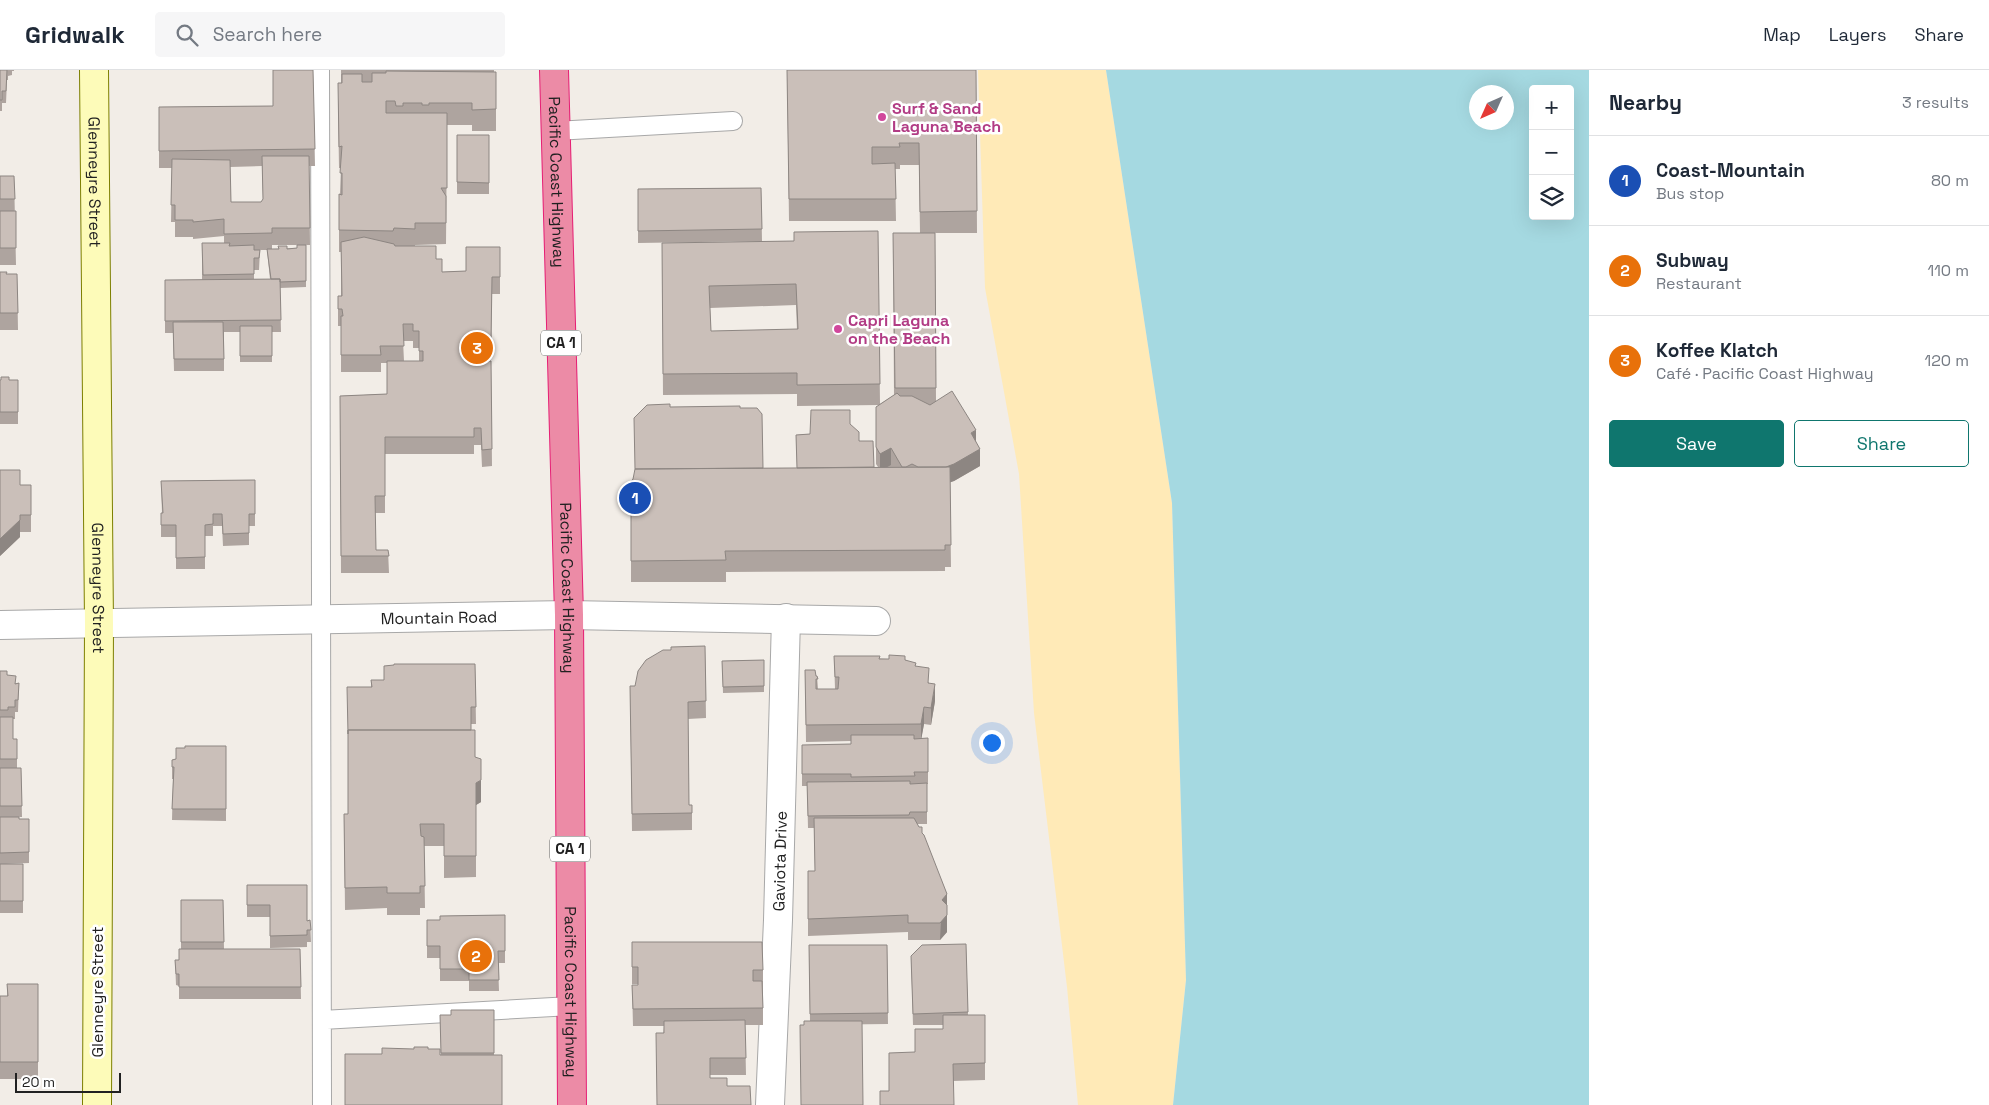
<!DOCTYPE html>
<html lang="en">
<head>
<meta charset="utf-8">
<style>
	body { margin:0; font-family:"Space Grotesk",sans-serif; background:#f6f6f7; color:#1f2937 }
	.controls { position:absolute; right:15px; top:15px; display:grid; overflow:hidden; border-radius:5px; box-shadow:0 5px 20px #0002 }
	.controls button { width:45px; height:45px; display:grid; place-items:center; padding:0; border:0; border-bottom:1px solid #e0e1e3; background:#fff; color:#1f2937; font:25px sans-serif }
	.compass { position:absolute; left:1469px; top:15px; width:45px; height:45px; border-radius:50%; background:#fff; box-shadow:0 5px 20px #0002; rotate:225deg }
	.scale { position:absolute; left:15px; bottom:12px; width:106px; box-sizing:border-box; padding-left:5px; border:2px solid #212121; border-top:0; font-size:14px; line-height:18px; white-space:nowrap; color:#212121; -webkit-text-stroke:4px #fff; paint-order:stroke }
	.you { position:absolute; left:991px; top:672px; width:18px; height:18px; margin:-12px; border:4px solid #fff; border-radius:50%; background:#1a73e8; box-shadow:0 0 0 8px #1a73e833 }
	.badge { display:grid; place-items:center; width:32px; height:32px; border-radius:50%; background:#0f766e; color:#fff; font-size:16px; font-weight:700 }
	.pin { position:absolute; translate:-50% -50%; border:2px solid #fff; box-shadow:0 1px 5px #0006 }
	.list { margin:0; padding:0; list-style:none }
	h2 { display:flex; justify-content:space-between; align-items:center; height:65px; margin:0; padding:0 20px; font-size:21px }
	h2 small { font-size:16px; font-weight:400; color:#747a83 }
	.list li { display:grid; grid-template-columns:32px 1fr auto; gap:15px; align-items:center; box-sizing:border-box; height:90px; padding:0 20px; border-top:1px solid #e0e1e3 }
	.list b { display:block; font-size:19px; white-space:nowrap }
	.list p { margin:0; font-size:16px; white-space:nowrap; color:#747a83 }
	.list em { font-size:16px; font-style:normal; color:#747a83 }
	.actions { display:flex; gap:10px; padding:15px 20px }
	.actions a { flex:1; padding:11px 0; border:1px solid #0f766e; border-radius:5px; text-align:center; font-size:18px; color:#0f766e }
	.actions .main { background:#0f766e; color:#fff }
	.icon { flex:none; width:28px; height:28px; fill:none; stroke:currentColor; stroke-width:2; stroke-linecap:round; stroke-linejoin:round }
	.map { position:relative; flex:none; width:1589px; height:1035px; overflow:hidden }
	header { display:flex; align-items:center; gap:30px; box-sizing:border-box; height:70px; padding:0 25px; background:#fff; border-bottom:1px solid #e0e1e3 }
	header strong { font-size:24px }
	nav { display:flex; gap:28px; margin-inline-start:auto; font-size:18px }
	.search { width:350px; height:45px; background:#f6f6f7; display:flex; align-items:center; gap:12px; box-sizing:border-box; padding:0 18px; border-radius:5px; color:#747a83; font-size:19px }
	main { display:flex }
	aside { flex:1; background:#fff }
	.map>svg:first-child { display:block }
	.sand { fill:#ffeab7 }
	.water { fill:#a5d9e1; fill-rule:evenodd }
	.lines { fill:none; stroke-linecap:round; stroke-linejoin:round }
	.lane-casing { stroke:#a8a8a8; stroke-width:20 }
	.street-casing { stroke:#a8a8a8; stroke-width:30 }
	.secondary-casing { stroke:#7d7f00; stroke-width:30 }
	.highway-casing { stroke:#e61e74; stroke-width:30 }
	.lane { stroke:#fff; stroke-width:18 }
	.street { stroke:#fff; stroke-width:28 }
	.secondary { stroke:#fdfbb9; stroke-width:28 }
	.highway { stroke:#ec8ba6; stroke-width:28 }
	.wall { fill:#aea49f; fill-rule:evenodd }
	.shaded-wall { fill:#8d8682 }
	.building { fill:#cabfb9; stroke:#8d8682; fill-rule:evenodd }
	.hotel-dot { fill:#d1479c; stroke:#fff; stroke-width:2 }
	.labels { text-anchor:middle; stroke-width:5; stroke-linejoin:round; paint-order:stroke }
	.shield { fill:#fff; stroke:#646464; stroke-width:1 }
	.shield-label { font-size:15px; font-weight:bold; fill:#212121 }
	.hotel-label { font-size:16px; font-weight:bold; fill:#b23c85; stroke:#fff; text-anchor:start }
	.street-label { font-size:16px; fill:#212121; stroke:#fff }
</style>
</head>
<body>
<header>
<strong>Gridwalk</strong>
<div class="search"><svg class="icon" aria-label="search" viewBox="0 0 24 24"><circle cx="10" cy="10" r="6"/><path d="M15 15l6 6"/></svg>Search here</div>
<nav><a>Map</a><a>Layers</a><a>Share</a></nav>
</header>
<main>
<div class="map">
<svg width="1589" height="1035" viewBox="0 0 1589 1035">
	<rect width="100%" height="100%" fill="#f2ede7"/>
	<path class="sand" d="M978 0H1106L1172 433 1186 910 1173 1035H1078L1067 917 1034 643 1019 404 985 218Z"/>
	<path class="water" d="M1106 0H1589V1035H1173L1186 910 1172 433ZM1533 19H1570V146H1533ZM1476 22H1506V52H1476Z"/>
	<g class="lines">
		<g class="lane-casing">
			<path id="lane" d="M320 0 322 1035
				M555 61 733 51
				M322 950 571 936"/>
		</g>
		<g class="street-casing">
			<g id="street">
				<path id="s1" d="M0 555 569 545 876 551"/>
				<path id="s2" d="M770 1035 778 850 786 548"/>
			</g>
		</g>
		<g class="secondary-casing">
			<g id="secondary">
				<path id="s3" d="M94 0 99 554 97 1035"/>
			</g>
		</g>
		<g class="highway-casing">
			<g id="highway">
				<path id="s4" d="M554 0 569 545 572 1035"/>
			</g>
		</g>
		<use href="#lane" class="lane"/>
		<use href="#street" class="street"/>
		<use href="#secondary" class="secondary"/>
		<use href="#highway" class="highway"/>
	</g>
	<path class="wall" d="M0 0H14V1H12V5L8 6V10H7L6 33H2V41H0Z
		M313 0 315 96H309L310 175H306V217L280 218 281 262H272V292H240V262H224V301H174L173 263H165V210H202V173H224V166L193 169V167H175V152H171L172 98H159V37L273 36ZM262 96 263 129 261 132H231L230 97ZM272 175H305L297 178 272 179ZM260 180H267L270 209H254V200H259Z
		M341 0H494V2H496V61H472V55H447L446 174 415 175V176L436 189 442 202 466 201 500 177V224H492L491 288H475V291H491L492 396 482 397 481 375H474V384H385V443H375L376 480H388L389 503H341L340 326 387 324V293H381V302H341V256H338V226H341V182H339V124H340L341 98H339L338 35 341 13ZM403 271H413V278H419V291H404Z
		M787 0H976L977 163H935L936 331 976 371 980 396 954 411 950 412 951 497H945V501L726 502V512H631V437L630 434V413L633 409 670 337 740 338 763 398H797L796 365 810 364 850 354 874 397H878L876 394V337L879 335 797 336V324L663 325 662 173 794 171 878 161 880 334 894 325 893 163H920L919 95H900V99H895L896 151H789ZM796 235 797 260 711 261 710 238Z
		M457 65H489V124H457Z
		M0 106H14L16 195H0Z
		M761 118 762 171 638 173V119Z
		M0 202 7 204H17L18 260H0Z
		M0 310H18V354H0Z
		M255 410V456H249V475L223 476 222 456H213V466H205V499H176V467H161V443H162L161 411Z
		M20 415H31V462H20V467L0 486Z
		M705 576 706 648 688 649 689 735H692V760L632 761 630 616H635L671 580Z
		M834 586 905 590 916 596 929 613 935 631 931 655 924 654 921 669 928 668V714H927V754H917L947 824V862L940 870H908V862L808 866V801H815L814 758H808L807 716H802V675L851 674V671L806 672 805 600 816 606H817L818 619H835Z
		M764 590V622L723 623 722 591Z
		M475 594 476 654H471V660L481 732 476 735V807L444 808V776H424L425 838H420V845H387V838L345 840 344 744H348L371 617V610H384Z
		M0 601 7 605 16 614 19 613 18 642H15V649H13V669H17V698H21L22 747H19V749H29V793L6 794H23V843H0Z
		M226 676V751L172 750 173 709H172V690Z
		M247 815 307 851 310 850 311 872H307V877L270 878V847H247Z
		M181 830H223L224 879H300L301 929H179V916L176 915 175 890H179L181 879Z
		M505 845V893H498L499 921H469V911H440V888H427V850H440V846Z
		M632 872 763 900V955H745L746 1005H710L657 1035 664 956H633L632 915H638V914H632Z
		M966 874 968 945H985V1010L953 1011 889 1021 915 982 943 959V955H913L911 886Z
		M809 875H887L888 954 804 955 810 951Z
		M7 914H38V1009H0V926H7Z
		M494 940V985L502 1035 382 984 414 979H428L441 985 440 945H451Z"/>
	<path class="shaded-wall" d="M976 360V377L971 363Z
		M891 378V395L880 401V384Z
		M980 379V396L954 411 940 416V399Z
		M20 445V467L0 486V469Z
		M935 614V631L931 655V638Z
		M924 637V654L921 671V654Z
		M481 710V732L476 735V713Z
		M947 824V862L940 870 942 830Z"/>
	<path class="building" d="M0 0H7L6 21H2V30H0Z
		M273 0H313L315 79 159 81V37L273 36Z
		M787 0H976L977 141 920 142 919 73H899L900 77H872V94L895 93 896 129H789Z
		M386 1 496 2V39L472 40V33H429V35H422V33H403V36H396L395 31H386V43H447V118H441L446 126V153H415V159L394 158 393 161 339 160V124L342 125V103H340L342 76 339 77 338 13H342V4H362V12H372V3H386Z
		M457 65H489V113L457 112Z
		M262 86H309L310 158H272V163L224 164V149L193 152V150H175V135H171L172 89 230 90 231 132H261L263 129Z
		M0 106H14L15 129H0Z
		M761 118 762 159 638 161V119Z
		M0 141H16V178H0Z
		M878 161 880 314 797 315V303L663 304 662 173 794 171V162ZM796 214 798 259 711 261 709 216Z
		M893 163H935L936 318H895Z
		M364 167 394 174 395 176H436V189H442V202L466 201V177H500V207H492L491 271H475V291H491L492 379 482 380 481 358H474V367H385V426H375L376 480H388L389 486H341L340 326 387 324V291H423V281H419V261H413V254H403L404 276H380L381 285H341V246H343L342 239H338V226H342L341 172Z
		M202 173H230L229 176 254 175V180H260L259 188H254V204L203 205Z
		M297 175H306V211L280 212V209H271L267 179H279L278 176H287V179L297 178Z
		M0 202H7L6 204H17L18 243H0Z
		M280 209 281 250 165 251V210Z
		M173 252H223L224 289H174Z
		M240 256H272V286H240Z
		M1 307H9V310H18V342H0V310H1Z
		M952 321 976 360 971 363 980 379 954 394 946 397H918L912 394 906 397H902L891 378 880 384 876 377V337L897 323 900 326H912L930 335Z
		M670 334V337L740 336V338H757L762 344 763 398 635 399 634 348 647 335Z
		M811 340H850V354L859 362V371H873L874 397 797 398 796 365 810 364Z
		M950 397 951 475H945V480L725 481 726 490 631 491V426H635L630 413 633 409 635 399Z
		M0 400H20V415H31V445H20V450L0 469Z
		M255 410V444H249V463L223 464 222 444H213V454L205 455V487L176 488V455H161V443H163L161 411Z
		M705 576 706 631 688 632 689 735H692V743L632 744 630 616H635L638 601 646 590 663 580H671V577Z
		M889 585 905 586V590L916 593 915 596 929 598 928 613 935 614 931 638 924 637 921 654 806 655 805 600H815L816 606H817L818 609H816V619H838L839 607H835L834 586H880L879 589H889Z
		M764 590V616L723 617 722 591Z
		M394 594H475L476 637H471V660H348V664L347 617H372L371 610H384V596L394 595Z
		M0 601H7V605L16 606 15 614 19 613 18 630H15V637H8V640H0Z
		M0 647H13V669H17V689H0Z
		M348 660H475V687L481 689V710L476 713V786H444V754H420L421 766 424 767 425 816H420V823H387V817L345 818 344 744H348Z
		M851 665H914V669L928 668V702H914L915 706 851 707V704H802V675L851 674Z
		M185 676H226V739H172L174 697H172V690L176 689V678H185Z
		M0 698H21L22 736H0Z
		M910 711V714L927 713V742H910L909 745 808 746 807 712Z
		M0 747H19V749H29V782L0 783Z
		M814 748H914L919 757H922V763L924 765 947 824 942 830 947 835V845L940 853H908V845L808 849V801H815Z
		M0 794H23V831H0Z
		M247 815H307V851L310 850 311 860H307V865L270 866V835H247Z
		M181 830H223L224 872H181Z
		M505 845V881H498L499 910H469V899H440V876H427V850H440V846Z
		M632 872H762L763 900H753V911H762L763 938 633 939 632 915H638V897H632Z
		M966 874 968 942 913 944 911 886 922 875Z
		M809 875H887L888 943 810 944Z
		M179 879H300L301 917H179V904H176L175 890H179Z
		M7 914H38V992H0V926H8Z
		M451 940H494V983H441L440 945H451Z
		M943 945H985V993L953 994 954 1035H880V1021H889V983L915 982V959H943Z
		M745 950 746 988H710V1008H727V1016H750L751 1035H657L656 963H664V951Z
		M804 951H862L863 1035H801L800 955H804Z
		M414 977H428V979H440V985H502V1035H345V984H382V978L414 979Z"/>
	<g class="hotel-dot">
		<circle cx="882" cy="47" r="5"/>
		<circle cx="838" cy="259" r="5"/>
	</g>
	<g class="labels">
		<g class="shield">
			<rect x="541" y="260.5" width="40" height="25" rx="4"/>
			<rect x="550" y="766.5" width="40" height="25" rx="4"/>
		</g>
		<g class="shield-label">
			<text x="561" y="278">CA 1</text>
			<text x="570" y="784">CA 1</text>
		</g>
		<g class="hotel-label">
			<text x="892" y="44">Surf &amp; Sand<tspan x="892" dy="18">Laguna Beach</tspan></text>
			<text x="848" y="256">Capri Laguna<tspan x="848" dy="18">on the Beach</tspan></text>
		</g>
		<g class="street-label">
			<text dy="6" stroke="none"><textPath href="#s3" startOffset="112">Glenneyre Street</textPath></text>
			<text dy="6" stroke="none"><textPath href="#s4" startOffset="112">Pacific Coast Highway</textPath></text>
			<text dy="6" stroke="none"><textPath href="#s3" startOffset="518">Glenneyre Street</textPath></text>
			<text dy="6" stroke="none"><textPath href="#s4" startOffset="518">Pacific Coast Highway</textPath></text>
			<text dy="6" stroke="none"><textPath href="#s1" startOffset="439">Mountain Road</textPath></text>
			<text dy="6" stroke="none"><textPath href="#s2" startOffset="244">Gaviota Drive</textPath></text>
			<text transform="translate(97 922) rotate(-90)" y="6">Glenneyre Street</text>
			<text dy="6" stroke="none"><textPath href="#s4" startOffset="922">Pacific Coast Highway</textPath></text>
		</g>
	</g>
</svg>
<div class="controls">
<button>+</button>
<button>−</button>
<button><svg class="icon" aria-label="layers" viewBox="0 0 24 24"><path d="M12 4l9 5-9 5-9-5zM3 14l9 5 9-5"/></svg></button>
</div>
<svg class="compass" viewBox="-18 -18 36 36"><path d="M0-13l5 13h-10z" fill="#e53935"/><path d="M0 13l5-13h-10z" fill="#747a83"/></svg>
<div class="scale">20 m</div>
<div class="you"></div>
<div class="pin badge" style="left:635px;top:428px;background:#1a4fb4">1</div>
<div class="pin badge" style="left:476px;top:886px;background:#e8710a">2</div>
<div class="pin badge" style="left:477px;top:278px;background:#e8710a">3</div>
</div>
<aside>
<h2>Nearby<small>3 results</small></h2>
<ul class="list">
<li><span class="badge" style="background:#1a4fb4">1</span><div><b>Coast-Mountain</b><p>Bus stop</p></div><em>80 m</em></li>
<li><span class="badge" style="background:#e8710a">2</span><div><b>Subway</b><p>Restaurant</p></div><em>110 m</em></li>
<li><span class="badge" style="background:#e8710a">3</span><div><b>Koffee Klatch</b><p>Café · Pacific Coast Highway</p></div><em>120 m</em></li>
</ul>
<div class="actions"><a class="main">Save</a><a>Share</a></div>
</aside>
</main>
</body>
</html>
